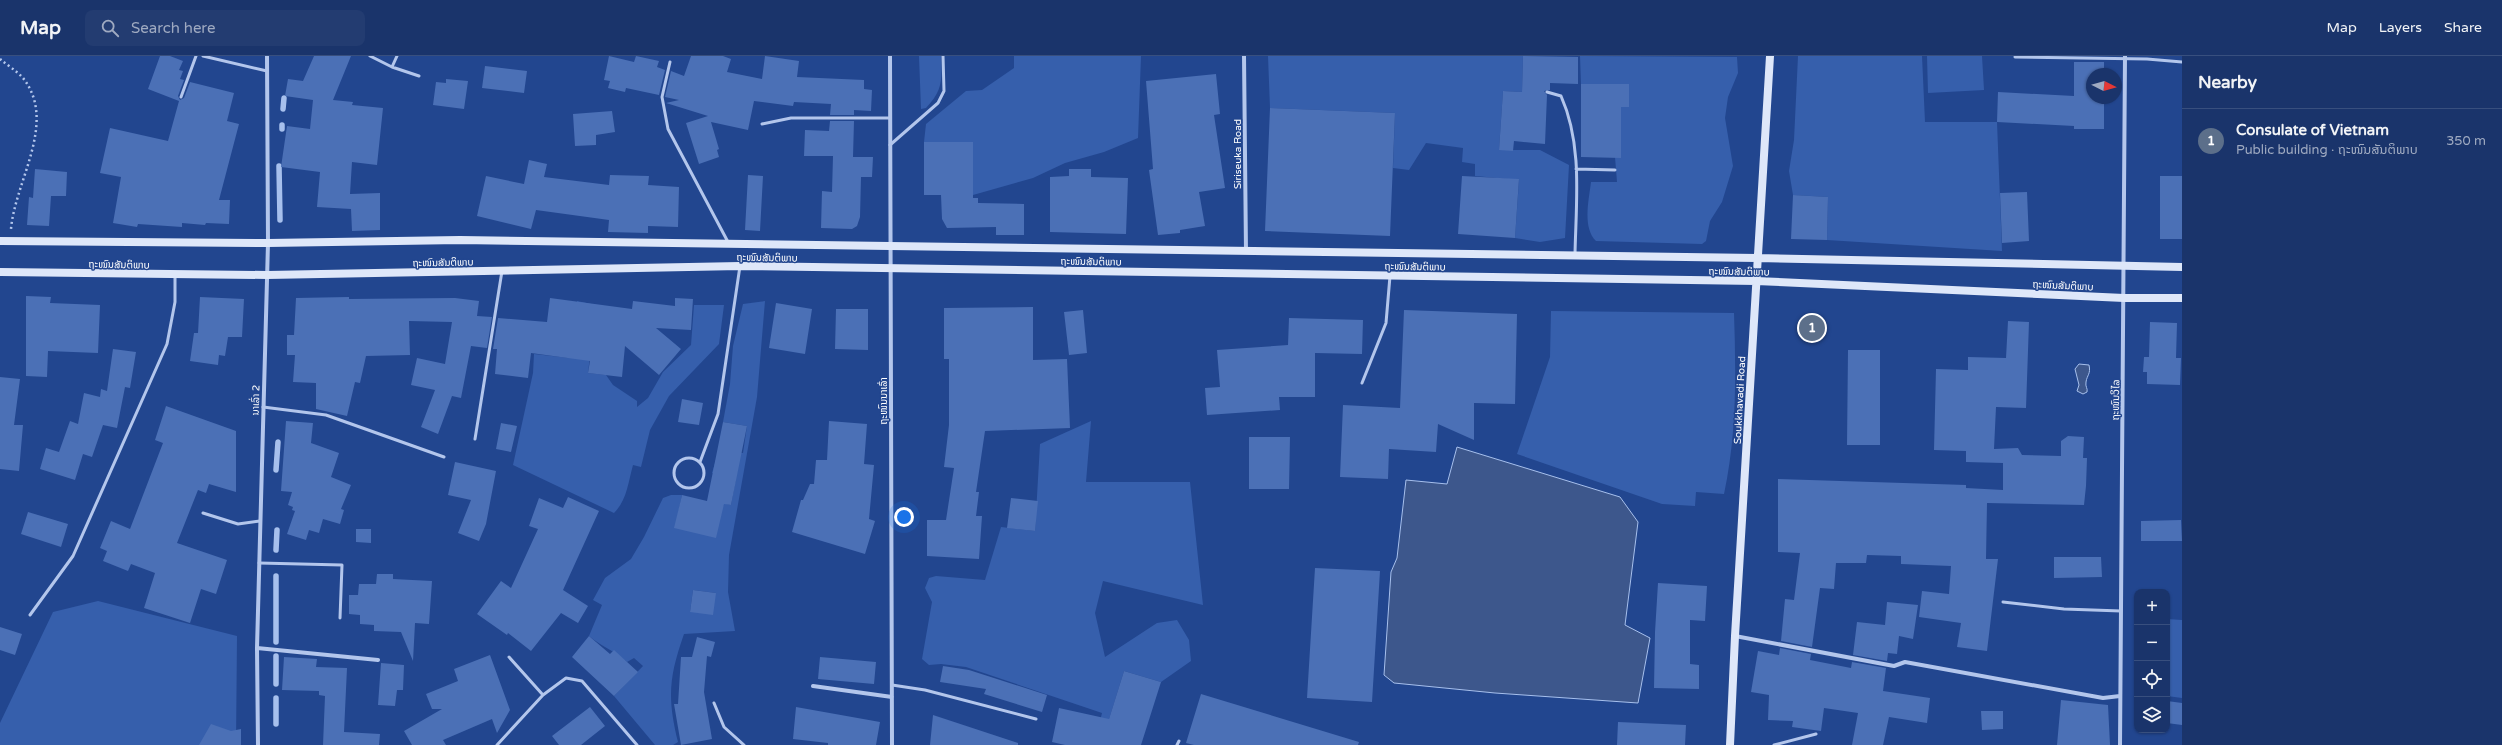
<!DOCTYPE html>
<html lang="en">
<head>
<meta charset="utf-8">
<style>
	body { margin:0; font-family:"Varela Round","Noto Sans Lao",sans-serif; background:#233c71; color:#f1f3f6 }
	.controls { position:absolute; right:12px; bottom:12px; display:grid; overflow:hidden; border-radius:8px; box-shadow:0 1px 3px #0004 }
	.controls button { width:36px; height:36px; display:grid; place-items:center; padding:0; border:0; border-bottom:1px solid #384f7e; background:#1a346b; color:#f1f3f6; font:20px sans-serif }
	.compass { position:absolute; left:2086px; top:12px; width:36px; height:36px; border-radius:50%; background:#1a346b; box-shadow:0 1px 3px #0004; rotate:96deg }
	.you { position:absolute; left:904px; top:461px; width:14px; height:14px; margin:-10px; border:3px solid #fff; border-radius:50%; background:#1a73e8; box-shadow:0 0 0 6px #1a73e833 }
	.badge { display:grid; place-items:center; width:26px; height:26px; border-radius:50%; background:#8abfa5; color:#fff; font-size:13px; font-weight:700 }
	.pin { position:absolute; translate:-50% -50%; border:2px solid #fff; box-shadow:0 1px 4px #0006 }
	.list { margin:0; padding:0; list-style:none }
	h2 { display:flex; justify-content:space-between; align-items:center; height:52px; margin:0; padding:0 16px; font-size:17px }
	h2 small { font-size:13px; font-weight:400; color:#9faac1 }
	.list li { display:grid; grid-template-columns:26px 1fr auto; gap:12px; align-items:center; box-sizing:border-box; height:64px; padding:0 16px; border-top:1px solid #384f7e }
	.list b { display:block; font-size:15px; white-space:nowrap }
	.list p { margin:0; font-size:13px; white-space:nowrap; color:#9faac1 }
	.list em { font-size:13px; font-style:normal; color:#9faac1 }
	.icon { flex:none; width:22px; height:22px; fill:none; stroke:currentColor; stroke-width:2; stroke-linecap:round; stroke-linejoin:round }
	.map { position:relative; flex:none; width:2182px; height:689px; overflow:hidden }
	header { display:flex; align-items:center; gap:24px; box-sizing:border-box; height:56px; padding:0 20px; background:#1a346b; border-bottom:1px solid #384f7e }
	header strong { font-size:19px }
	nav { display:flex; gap:22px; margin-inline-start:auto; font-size:14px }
	.search { width:280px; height:36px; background:#233c71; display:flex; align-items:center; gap:10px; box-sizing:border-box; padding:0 14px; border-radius:8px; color:#9faac1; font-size:15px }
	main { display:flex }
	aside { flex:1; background:#1a346b }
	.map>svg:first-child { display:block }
	.green { fill:#365fac; fill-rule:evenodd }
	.water { fill:#3d578c; stroke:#a7c0ed }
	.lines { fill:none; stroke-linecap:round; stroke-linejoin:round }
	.stream { stroke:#a7c0ed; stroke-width:5.5 }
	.building { fill:#4b70b6 }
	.path { stroke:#b3c6ec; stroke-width:2.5; stroke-dasharray:2 3; stroke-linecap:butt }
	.lane { stroke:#b3c6ec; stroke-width:3 }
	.street { stroke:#b3c6ec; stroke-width:4 }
	.secondary { stroke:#dee7f9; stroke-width:8 }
	.labels { text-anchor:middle; stroke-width:3; stroke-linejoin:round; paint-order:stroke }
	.street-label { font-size:10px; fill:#fff; stroke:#22468f }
</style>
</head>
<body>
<header>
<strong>Map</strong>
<div class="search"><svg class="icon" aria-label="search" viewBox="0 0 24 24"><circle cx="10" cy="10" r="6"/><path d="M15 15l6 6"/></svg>Search here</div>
<nav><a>Map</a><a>Layers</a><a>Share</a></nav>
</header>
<main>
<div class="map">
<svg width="2182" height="689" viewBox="0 0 2182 689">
	<rect width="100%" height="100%" fill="#22468f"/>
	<path class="green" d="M919 0H941C942 24 943 34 926 52L921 53Z
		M1014 0H1141L1138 82 1104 96 1065 107 1033 122 973 139V86H924L926 68 966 35 982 34 1014 12Z
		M1268 0H1523L1522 36 1503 35 1499 94H1540L1569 109 1565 182 1540 186 1515 182 1519 124 1475 120V108L1462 106 1463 92 1426 87 1409 114 1393 112 1395 57 1270 52Z
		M1580 0 1737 1 1738 17 1728 41 1725 62 1733 110 1722 146 1710 165 1706 185 1702 188 1596 185C1582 171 1589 144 1591 126H1617L1615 101 1621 51H1629V29L1581 28Z
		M1798 0H1922L1925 66H1997L2002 195 1827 184 1828 141 1793 139 1789 115 1794 84Z
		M1927 0H1982L1984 34 1928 37Z
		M577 245 596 249 588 317 606 319 613 329 637 345V351L648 342 663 316 691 289 694 249H724L719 288 669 340 650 374 641 411 633 409C628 427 627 444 614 457L513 409 533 317 534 298 570 302Z
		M765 245 757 341 729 499 728 536 735 575 684 578C669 621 667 641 678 686L673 689H655L614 640 643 610 634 602 627 606C614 594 602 591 589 580L602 549 593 544 605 522 631 503 644 481 663 442 671 439H682L675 472 724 449 707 444 731 449 736 422 712 417 719 394 743 397 747 370 723 366 730 328 733 290 743 248ZM693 534 716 537 690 556Z
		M1551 255 1734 257C1736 317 1737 378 1724 438L1696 436 1695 450 1662 448 1517 398 1550 301Z
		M1091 365 1086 426H1190L1203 549 1103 525 1095 557 1105 601 1157 567 1177 564 1189 584 1191 605 1161 626 1124 615 1101 689H1094L1102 657 966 611 941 608 929 609 922 603 932 546 925 532 929 522 936 520 985 524 1001 471 1035 475 1040 388Z
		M98 545 237 580 236 689H0V667L53 556Z
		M2167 563 2182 564V642L2167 640Z"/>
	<path class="water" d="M2079 308 2089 309C2091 318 2087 319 2086 326 2085 331 2088 332 2087 336L2083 338 2077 335 2079 329 2075 313Z
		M1457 391 1620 441 1638 466 1625 569 1650 582 1638 647 1495 637 1394 627 1384 619 1391 516 1397 502 1406 424 1447 428Z"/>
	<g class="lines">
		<path class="stream" d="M283 53 284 42
			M282 73V69
			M279 110 280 164
			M276 414 278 386
			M276 494 277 474
			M276 586V520
			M276 600V628
			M276 668V642"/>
	</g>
	<path class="building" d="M160 0H170L183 5 179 14 183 15 180 23 184 24 178 40 180 44 184 42 190 26 234 37 227 65 239 68 219 144H230L229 168 206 167 205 169 182 167V171L138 168 137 171 113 167 121 121 100 117 110 72 168 85 179 45 148 33Z
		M314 0H351L333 44 353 46 352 49 383 52 377 109 352 106 350 138 380 137V174L352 175 351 153 317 151 320 116 281 111 287 70 310 73 313 44 285 40 288 23 303 25Z
		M609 0 634 6 636 0 659 5 657 11 665 14 659 39 626 32 625 36 608 32 610 25 604 24Z
		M691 0H723L731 3 727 16 762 23 765 0 799 5 797 21 864 24V33L872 34 871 55 854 54V59H830L831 48 794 46 793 50 754 45 748 74 711 66 719 93 717 94 719 101 699 108 686 67 708 60 666 47 679 44 665 41 671 15 684 20Z
		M1523 0 1578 1V28L1550 27V34L1544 35 1547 39 1545 88 1514 85 1513 95 1499 94 1503 35 1522 36Z
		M2074 6H2104V18H2092V42H2104V73H2074V70L1997 66 1998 36 2074 40Z
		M485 10 527 15 524 37 482 32Z
		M1216 18 1220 58 1214 59 1225 132 1199 136 1205 170 1180 174V177L1158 179 1149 114 1153 113 1146 25Z
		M446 23 468 25 464 53 433 49 436 26 446 27Z
		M1581 28H1629V51H1621V102L1581 101Z
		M1270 52 1395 57 1390 180 1265 175Z
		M612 55 615 76 596 79V89L575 90 573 58Z
		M830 65H854L853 101H873L872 121H861L860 161 857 170 852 173 821 172 822 135 832 136 833 100H804L805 74 829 75Z
		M924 86H973V142H978V147L1024 148V179H996V171L947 172 942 163 941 139H924Z
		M529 104 547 108 544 121 609 129 610 119 649 120 648 129 679 131 678 171 648 170V177L608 176 609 164 536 154 531 173 477 160 486 120 524 128Z
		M35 113 67 116 66 140H51L49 170 27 169 29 141 33 142Z
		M1069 113H1091V121L1128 122 1126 178 1050 176V121L1069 120Z
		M748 119 763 120 760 175 745 174Z
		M1462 120 1519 123 1515 182 1458 178Z
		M2160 120H2182V183H2160Z
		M2027 136 2029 185 2002 187 2000 137Z
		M1793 139 1828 141 1827 184 1791 183Z
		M26 240 51 241 50 247 100 249 98 297 48 295 47 321 26 320Z
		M200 241 244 243 242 281H228L225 300 219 299 218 309 190 305 194 277H198Z
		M349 241V243L455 242 479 245 477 260 492 261 487 292 471 290 461 342 452 340 438 378 421 371 435 334 411 329 417 302 445 308 452 266 409 265 410 299 366 300 360 327 355 326 347 360 316 353V327L293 326 295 299H287V279H294L296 242Z
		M550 242 632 253 633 245 675 250V242L693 243 691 274 656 272 681 293 659 319 625 290 622 321 588 317 590 305 531 297 528 322 495 318 497 293H493L498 262 547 266Z
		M776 247 812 253 805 298 769 292Z
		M1033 251V304L1067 303 1070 372 985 375 976 436H979L976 460H982L979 503 927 500V464H946L954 412 944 411 949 369V303H944V252Z
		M836 253H868V294L835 293Z
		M1083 254 1087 297 1069 299 1064 256Z
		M1404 254 1517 258 1515 348 1474 347V384L1438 368 1436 396 1389 393 1388 423 1340 421 1343 349 1400 352Z
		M1289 262 1363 264 1362 298 1315 297V341H1279L1280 354 1207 359 1205 332 1220 331 1217 294 1288 289Z
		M2008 265 2029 266 2026 352 1996 351 1994 393 2018 392 2022 399 2061 400V385L2068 380 2084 381 2083 402H2087L2086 430 2084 449 1987 447 1986 503H1998L1987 595 1957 591 1961 567 1919 561 1922 535 1949 538 1951 510 1901 508V500L1867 499 1866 507H1836L1834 533 1820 532 1812 591 1781 585 1785 543 1794 544 1800 497 1778 496V423L1966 429V432L2003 434V407L1966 406V395L1934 394 1936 313 1968 314V301L2006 302Z
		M2150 266 2177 267 2176 302H2181L2180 329 2147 328V316H2143L2144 301H2149Z
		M113 293 136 296 130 332 125 331 117 372 103 369 92 401 83 398 75 424 40 413 46 392 59 396 70 365 78 368 84 337 100 341 101 333 107 335Z
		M1848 294H1880V389H1847Z
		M0 321 20 323 14 369H23L19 415 0 413Z
		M682 343 703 347 699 369 678 366Z
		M166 350 236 375V436L209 428 206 437 198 434 177 487 227 504 216 538 201 533 190 567 144 552 155 517 131 508 128 515 103 505 107 495 100 492 111 465 130 473 163 387 155 384Z
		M286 365 313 367 311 387 339 397 331 421 351 429 341 453 344 454 340 468 323 463 319 477 309 474 306 484 287 478 295 455 292 454 293 451 288 449 292 436 281 435Z
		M829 365 867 368 864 408 874 409 869 463 875 465 865 498 792 476 801 444H803L810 428H814L816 404H827Z
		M723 366 747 370 731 449 724 448 716 482 674 472 682 439 707 445Z
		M501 367 517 370 511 396 496 393Z
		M1249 381H1290L1289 433H1249Z
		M455 406 496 415 486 468 479 485 458 477 471 444 448 439Z
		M568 441 599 455 563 534 588 550 578 567 561 557 531 595 508 577 507 579 477 558 501 525 511 532 538 473 529 470 539 442 563 452Z
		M1011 442 1038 445 1035 475 1007 472Z
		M28 456 68 468 61 491 21 478Z
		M2181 464 2182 485H2141V465Z
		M356 473H371V487L356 486Z
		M2054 501H2101L2102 521 2054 522Z
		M1315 512 1380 515 1372 646 1307 642Z
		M377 518H393V523L432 525 429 568 415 567 413 605 401 576 374 575V569L360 568V559L349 558V539H358L359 528H376Z
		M1658 527 1707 530 1705 565 1690 564V608L1699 609V633L1654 632 1655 576Z
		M693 534 716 537 713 559 690 556Z
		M1887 546 1918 549 1913 583 1899 580 1897 598 1888 597 1887 605 1853 599 1857 566 1885 569Z
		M0 571 22 578 15 599 0 594Z
		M589 580 610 598 614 594 638 616 614 640 572 601Z
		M697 581 715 586 711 601 707 600 704 636 712 683 681 689 674 648H678L681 601H692Z
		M1780 592 1811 598 1810 604 1851 612 1852 606 1886 612 1883 635 1930 642 1927 667 1889 661 1883 689H1852L1858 657 1824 652 1821 675 1792 671 1793 665 1768 664 1769 639 1751 636 1758 595 1779 599Z
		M490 599 510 654 497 677 492 663 443 684 446 689H412L404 675 442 653H432L426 638 458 625 454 613Z
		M284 601 317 603 316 611 347 612 344 676 380 678 379 689H323L325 640 319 639V635L282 634Z
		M820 601 876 606 874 628 818 623Z
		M381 607 404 609 403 634H397L395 650 378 649Z
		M943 610 969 614 1047 639 1042 656 984 638 986 633 940 626Z
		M1124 615 1161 626 1141 689H1065L1052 686 1059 652 1109 663Z
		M1201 638 1359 686 1358 689H1194L1186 687Z
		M2061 644 2108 649 2110 689H2057Z
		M2167 645 2182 647V669L2167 667Z
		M590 651 605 670 581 689H559L552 680Z
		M796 651 880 666 876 689H828V687L793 683Z
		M1981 655H2003V673L1982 674Z
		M933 659 1018 687V689H930Z
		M1618 666 1686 669 1685 689H1617Z
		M211 668 231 675 241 673V689H199Z"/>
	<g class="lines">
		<path class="path" d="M0 3C7 9 17 15 23 22 58 66 15 125 11 173"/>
		<path class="lane" d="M203 0 267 15
			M370 0 392 11 419 20
			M2015 1 2147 3 2182 6
			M670 6 662 41 668 73 728 186
			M392 11 397 0
			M1547 36 1561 40C1583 89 1576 146 1575 198
			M181 41 196 0
			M762 68 791 62H890
			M890 89 938 47 944 35 943 0
			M1576 113 1615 114
			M1362 327 1386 267 1390 220
			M263 351 326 359 444 401
			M475 383 502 215
			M674 417a15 15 0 1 1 30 0a15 15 0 1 1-30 0Z
			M700 406 718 358 740 210
			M203 457 238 468 260 465
			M259 507 342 509 340 562
			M2003 546 2064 553 2121 555
			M30 559 73 500 167 288 175 246V220
			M509 601 543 639
			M892 629 925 634 1036 663
			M714 647 724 671 744 689
			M497 689 543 639 566 622 582 625 637 689
			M1177 689 1179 685
			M1774 689 1816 678"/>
		<path class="street" d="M890 0 892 689
			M1244 0 1246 196
			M1735 580 1894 610 1905 606 2103 642 2120 640
			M257 592 378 604
			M813 630 892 641
			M258 689 257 592 268 187 267 0
			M2120 689 2125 0"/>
		<path class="secondary" d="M0 185 268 187 460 184 1757 202 2182 211
			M0 216 267 219 740 210 1756 225 2124 242H2182
			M1730 689 1735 580 1770 0"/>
	</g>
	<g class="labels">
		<g class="street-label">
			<text transform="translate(1237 98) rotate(-90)" y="4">Siriseuka Road</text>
			<text transform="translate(767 201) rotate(1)" y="4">ຖະໜົນສັນຕິພາບ</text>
			<text transform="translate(1091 205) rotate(1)" y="4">ຖະໜົນສັນຕິພາບ</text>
			<text transform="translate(443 206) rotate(-1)" y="4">ຖະໜົນສັນຕິພາບ</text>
			<text transform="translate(119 208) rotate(1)" y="4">ຖະໜົນສັນຕິພາບ</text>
			<text transform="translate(1415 210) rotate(1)" y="4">ຖະໜົນສັນຕິພາບ</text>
			<text transform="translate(1739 215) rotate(1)" y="4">ຖະໜົນສັນຕິພາບ</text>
			<text transform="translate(2063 229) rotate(3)" y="4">ຖະໜົນສັນຕິພາບ</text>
			<text transform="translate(255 344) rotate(-88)" y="4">ນາເລົ່າ 2</text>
			<text transform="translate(1739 344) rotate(-87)" y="4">Soukkhavadi Road</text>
			<text transform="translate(2115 344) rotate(-89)" y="4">ຖະໜົນວິໄລ</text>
			<text transform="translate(883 345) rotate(-90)" y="4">ຖະໜົນນາເລົ່າ</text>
		</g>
	</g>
</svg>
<div class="controls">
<button>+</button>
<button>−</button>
<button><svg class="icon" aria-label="locate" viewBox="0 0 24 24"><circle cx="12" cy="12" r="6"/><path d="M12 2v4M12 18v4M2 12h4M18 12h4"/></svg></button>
<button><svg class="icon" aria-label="layers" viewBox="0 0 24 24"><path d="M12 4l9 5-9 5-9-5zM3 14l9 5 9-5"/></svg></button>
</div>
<svg class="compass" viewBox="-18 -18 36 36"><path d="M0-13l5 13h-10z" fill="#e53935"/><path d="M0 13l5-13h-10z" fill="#9faac1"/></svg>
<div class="you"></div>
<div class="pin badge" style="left:1812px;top:272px;background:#5c6f8a">1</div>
</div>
<aside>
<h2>Nearby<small></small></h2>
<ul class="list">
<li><span class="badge" style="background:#5c6f8a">1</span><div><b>Consulate of Vietnam</b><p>Public building · ຖະໜົນສັນຕິພາບ</p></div><em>350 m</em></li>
</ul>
</aside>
</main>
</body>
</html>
